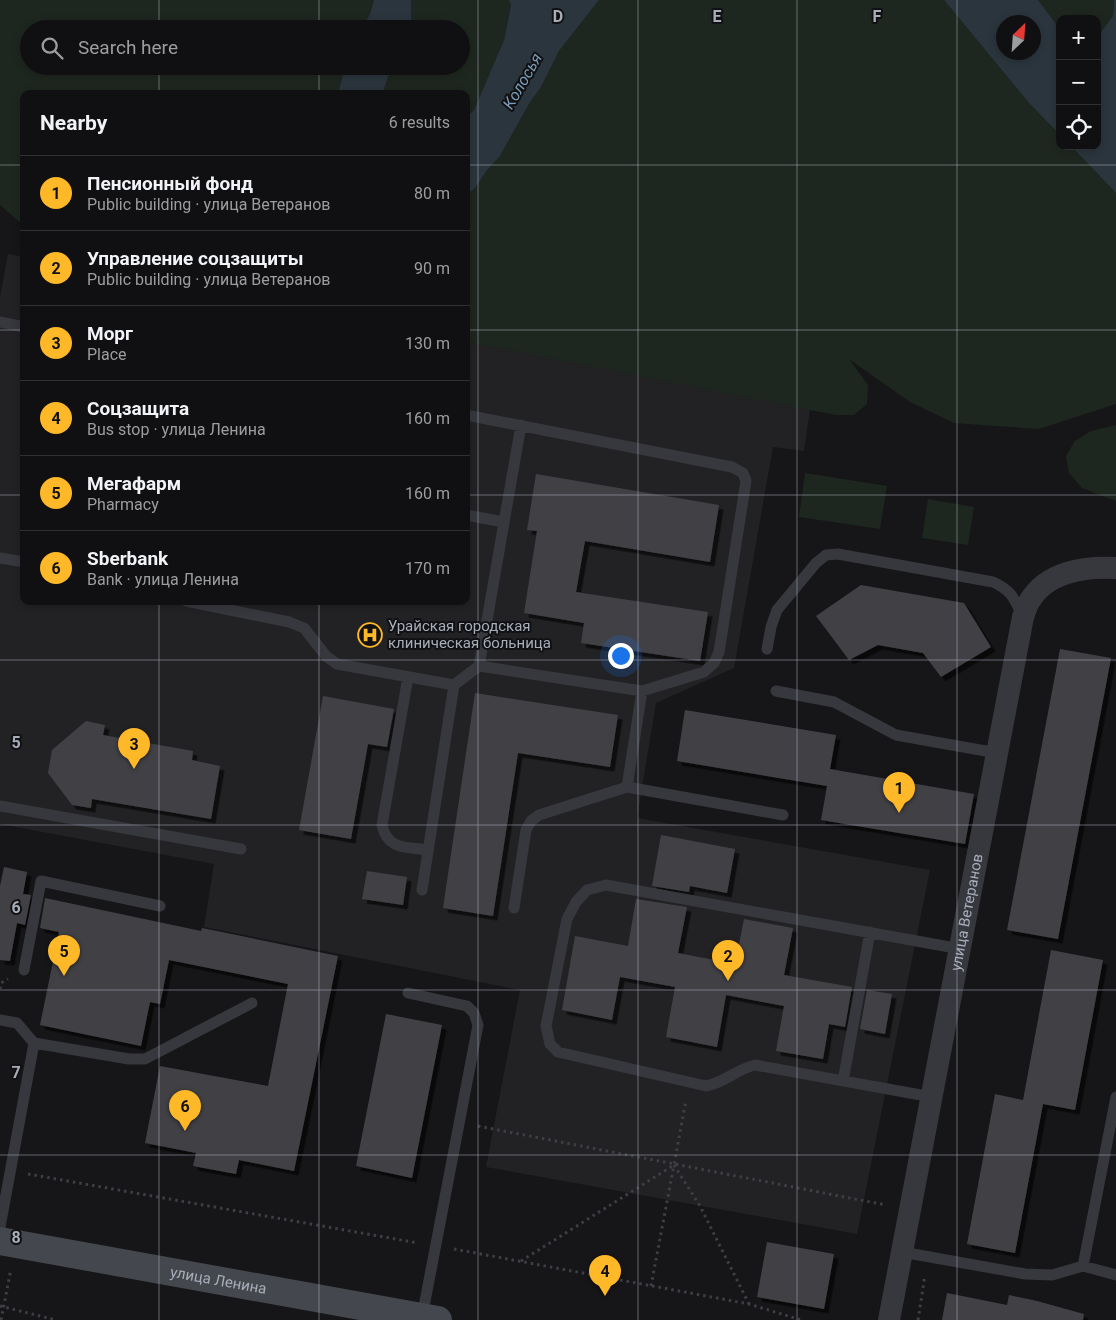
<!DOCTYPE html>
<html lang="en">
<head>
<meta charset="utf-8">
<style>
	body { margin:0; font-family:Roboto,sans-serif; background:#1e1e20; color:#f1f3f6 }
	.controls { position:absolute; right:15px; top:15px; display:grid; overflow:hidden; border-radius:10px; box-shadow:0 2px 8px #0003 }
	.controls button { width:45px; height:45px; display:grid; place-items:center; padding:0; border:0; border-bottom:1px solid #303032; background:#101012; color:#f1f3f6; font:25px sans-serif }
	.compass { position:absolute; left:996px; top:15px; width:45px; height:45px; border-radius:50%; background:#101012; box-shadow:0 2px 8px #0003; rotate:25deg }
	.you { position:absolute; left:620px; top:655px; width:18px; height:18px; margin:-12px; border:4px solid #fff; border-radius:50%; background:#1a73e8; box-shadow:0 0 0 8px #1a73e833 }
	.badge { display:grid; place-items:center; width:32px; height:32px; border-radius:50%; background:#ffb827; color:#111; font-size:16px; font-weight:700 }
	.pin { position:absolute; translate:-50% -41px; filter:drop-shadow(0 1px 2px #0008) }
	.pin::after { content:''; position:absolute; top:26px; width:18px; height:15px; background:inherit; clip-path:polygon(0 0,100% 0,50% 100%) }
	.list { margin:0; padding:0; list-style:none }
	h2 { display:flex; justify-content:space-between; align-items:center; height:65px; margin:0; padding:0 20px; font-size:21px }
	h2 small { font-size:16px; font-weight:400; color:#9c9d9f }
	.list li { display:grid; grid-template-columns:32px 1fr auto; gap:15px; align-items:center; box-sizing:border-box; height:75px; padding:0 20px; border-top:1px solid #303032 }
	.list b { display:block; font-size:19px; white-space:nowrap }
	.list p { margin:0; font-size:16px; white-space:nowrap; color:#9c9d9f }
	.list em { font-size:16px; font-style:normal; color:#9c9d9f }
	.icon { flex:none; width:28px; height:28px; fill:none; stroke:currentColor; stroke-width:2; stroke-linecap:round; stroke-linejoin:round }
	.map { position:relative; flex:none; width:1116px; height:1320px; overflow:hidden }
	.search { position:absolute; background:#101012; box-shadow:0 2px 8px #0003; left:20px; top:20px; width:450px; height:55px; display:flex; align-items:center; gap:12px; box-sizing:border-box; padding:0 18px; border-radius:28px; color:#9c9d9f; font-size:19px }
	.panel { position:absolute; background:#101012; box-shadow:0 2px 8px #0003; left:20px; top:90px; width:450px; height:515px; border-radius:10px }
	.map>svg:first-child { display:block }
	.built { fill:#222225 }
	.green { fill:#1e271f }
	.water { fill:#2b353d; fill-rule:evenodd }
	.building { fill:#404145; filter:url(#shadow) }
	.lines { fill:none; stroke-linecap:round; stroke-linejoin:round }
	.path { stroke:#3d3f45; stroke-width:3; stroke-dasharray:2.5 4; stroke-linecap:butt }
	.service { stroke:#37383e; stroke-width:11 }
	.minor { stroke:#37383e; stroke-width:22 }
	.secondary { stroke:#45474e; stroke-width:28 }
	.grid { fill:none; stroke:#a7adb9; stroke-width:1; stroke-opacity:0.55 }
	.labels { text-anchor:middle; stroke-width:4; stroke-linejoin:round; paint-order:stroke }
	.poi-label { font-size:15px; fill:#a7adb9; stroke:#111113; text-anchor:start }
	.street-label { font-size:15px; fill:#a7adb9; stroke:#111113 }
	.water-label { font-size:16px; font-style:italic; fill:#7b9bb7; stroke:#111113 }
	.grid-label { font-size:16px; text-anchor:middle; font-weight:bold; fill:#a7adb9; stroke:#111113; stroke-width:4; stroke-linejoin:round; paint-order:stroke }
</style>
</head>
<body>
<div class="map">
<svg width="1116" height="1320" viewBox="0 0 1116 1320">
	<defs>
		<filter id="shadow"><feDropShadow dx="4.5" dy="4.5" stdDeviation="0" flood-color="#0009"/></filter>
	</defs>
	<rect width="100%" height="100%" fill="#161618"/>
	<path class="built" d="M8 254 24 257V601H466V342L810 409 804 451 773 447 734 668 656 703 637 818 930 870 857 1234 486 1167 520 990 204 927 214 864 0 824V297Z"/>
	<path class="green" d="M0 0H374L370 14 361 29H29V66H345L338 94H24V226L0 205Z
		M411 0H509L511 4 504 40 474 110 466 117V94H382L392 66H461V29H407L411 21Z
		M599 0H944L1029 103 1060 135V146H1071L1116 193V404L1039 429 954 423 910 402 849 359 868 385 867 404 854 415H836L466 342V196L476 187 487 170 500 156 529 104 541 87 559 51Z
		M1038 0H1114L1113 16 1100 33 1097 34V19H1060V29Z
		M1116 425V501L1082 488 1069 473 1066 456 1075 441 1091 431Z
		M805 473 887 486 880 529 799 517Z
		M928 499 974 507 968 545 922 538Z"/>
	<path class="water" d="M374 0H411V21L407 29H361L370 14Z
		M509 0H599L559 51 541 87 529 104 500 156 487 170 476 187 466 196V117L474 110 504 40 511 5Z
		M944 0H1038L1060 29V135L1029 103ZM1004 22H1034V52H1004Z
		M1114 0H1116V193L1071 146H1097V34L1100 33 1113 16Z
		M345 66H392L382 94H338Z"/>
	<path class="building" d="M536 474 719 505 710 562 585 541 576 592 708 612 700 661 581 643 584 623 524 613 537 531 527 530Z
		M861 585 964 603 991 647 941 677 923 653 878 645 849 660 816 616Z
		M1060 649 1111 658 1058 939 1007 930Z
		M475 693 618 715 610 767 518 753 493 916 443 908Z
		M323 696 394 709 387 747 368 744 351 839 299 830Z
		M685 710 836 735 830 769 974 794 965 844 821 820 827 786 677 761Z
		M86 721 105 725 103 735 193 751 192 760 220 766 211 819 92 799 91 808 72 805 48 773 52 750Z
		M661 835 735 849 727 893 690 886 689 892 652 886Z
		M4 867 27 872 23 894 31 895 25 925 17 923 10 961 0 960V886Z
		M367 871 407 877 403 905 362 899Z
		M45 898 201 931 202 928 338 956 294 1171 239 1160 236 1174 193 1166 196 1153 145 1143 160 1066 268 1086 288 984 169 960 160 1004 150 1002 141 1046 40 1025 59 932 40 928Z
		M636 899 687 907 678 953 735 964 744 919 793 928 784 975 852 987 845 1027 829 1024 823 1059 776 1051 784 1006 726 995 717 1047 666 1037 675 987 620 977 612 1020 562 1010 575 936 628 946Z
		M1051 950 1103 960 1075 1110 1043 1104 1015 1253 967 1244 995 1094 1023 1100Z
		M867 990 892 994 885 1034 860 1029Z
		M386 1014 442 1025 412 1178 356 1166Z
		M767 1242 834 1254 824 1309 757 1297Z
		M947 1293 1007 1305 1009 1295 1037 1301 1084 1314 1083 1320H942Z"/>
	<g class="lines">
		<path class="path" d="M0 989 1 983 8 979
			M478 1126 886 1205
			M674 1165 700 1206 749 1304
			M28 1174 418 1243
			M454 1249 749 1304 801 1320
			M521 1261 674 1165 686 1100
			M651 1286 674 1165
			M0 1306 56 1320
			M1 1320 11 1269
			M918 1320 925 1275"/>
		<path class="service" d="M0 322 24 327
			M466 515 504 522
			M0 558 24 562
			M186 601 289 622 304 628 326 656 337 664 454 685
			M767 649 771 627 777 610 816 563 826 555 838 554 993 582C1011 590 1014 598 1022 615
			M479 666 521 425
			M408 677 382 825C387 850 407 847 428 850
			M776 691 834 702 896 735 997 753
			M627 787 783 815
			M0 806 241 849
			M422 890 454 685 479 666 642 691 704 672 714 663 719 652 746 481 743 473 732 467 466 415
			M514 908 526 830 531 821 539 815 627 787 642 691
			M24 970 41 881 160 906
			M408 993 467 1006 474 1013 478 1025 422 1317
			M0 1020 17 1023 34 1043
			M843 1081 870 932
			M932 1097 755 1065C737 1069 724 1083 706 1086L558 1052 550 1044 546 1026 567 919 576 902 587 890 606 885 961 949
			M0 1227 34 1043 129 1059H145L252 1003
			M902 1252 1025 1274 1052 1275 1083 1266 1116 1275
			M1083 1266 1116 1097"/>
		<path class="minor" id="s1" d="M889 1320 1023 617C1025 612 1026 607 1029 602 1046 572 1084 566 1116 568"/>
		<path class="secondary" id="s2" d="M0 1241 438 1320"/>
	</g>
	<path class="grid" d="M159 0V29M319 0V29M478 0V1320M638 0V1320M797 0V1320M957 0V1320M159 66V94M319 66V94M0 165H24M466 165H1116M0 330H24M466 330H1116M0 495H24M466 495H1116M159 601V1320M319 601V1320M0 660H1116M0 825H1116M0 990H1116M0 1155H1116"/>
	<defs>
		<g id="hospital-ring" transform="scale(1.25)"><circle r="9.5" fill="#111113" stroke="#ffb827" stroke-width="1.5"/><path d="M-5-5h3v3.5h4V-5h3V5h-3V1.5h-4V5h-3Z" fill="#ffb827"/></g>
	</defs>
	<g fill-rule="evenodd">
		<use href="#hospital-ring" x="370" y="635"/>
	</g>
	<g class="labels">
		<g class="poi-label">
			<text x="388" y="631">Урайская городская<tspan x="388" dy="17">клиническая больница</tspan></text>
		</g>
		<g class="street-label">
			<text dy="5" stroke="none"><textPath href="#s1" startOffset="415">улица Ветеранов</textPath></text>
			<text dy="5" stroke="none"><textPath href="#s2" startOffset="222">улица Ленина</textPath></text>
		</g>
		<g class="water-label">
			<text transform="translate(522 81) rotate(-60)" y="6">Колосья</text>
		</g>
	</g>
	<g class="grid-label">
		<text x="558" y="22">D</text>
		<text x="717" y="22">E</text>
		<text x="877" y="22">F</text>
		<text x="16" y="748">5</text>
		<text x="16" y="913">6</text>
		<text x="16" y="1078">7</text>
		<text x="16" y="1243">8</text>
	</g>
</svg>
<div class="controls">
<button>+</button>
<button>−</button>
<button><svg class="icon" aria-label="locate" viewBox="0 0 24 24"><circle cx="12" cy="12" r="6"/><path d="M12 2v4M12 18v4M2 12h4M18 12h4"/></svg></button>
</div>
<svg class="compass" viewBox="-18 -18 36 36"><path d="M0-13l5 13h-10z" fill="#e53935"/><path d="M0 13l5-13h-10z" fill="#9c9d9f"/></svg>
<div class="you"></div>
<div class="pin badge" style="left:899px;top:813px">1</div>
<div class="pin badge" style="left:728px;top:981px">2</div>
<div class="pin badge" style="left:134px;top:769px">3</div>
<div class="pin badge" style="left:605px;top:1296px">4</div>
<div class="pin badge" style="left:64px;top:976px">5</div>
<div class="pin badge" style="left:185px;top:1131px">6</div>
<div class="search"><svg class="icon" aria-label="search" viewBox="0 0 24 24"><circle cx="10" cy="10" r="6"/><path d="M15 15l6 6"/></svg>Search here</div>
<section class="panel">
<h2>Nearby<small>6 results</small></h2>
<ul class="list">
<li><span class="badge">1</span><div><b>Пенсионный фонд</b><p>Public building · улица Ветеранов</p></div><em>80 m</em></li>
<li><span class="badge">2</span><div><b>Управление соцзащиты</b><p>Public building · улица Ветеранов</p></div><em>90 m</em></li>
<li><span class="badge">3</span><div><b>Морг</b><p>Place</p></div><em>130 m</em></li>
<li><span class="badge">4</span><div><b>Соцзащита</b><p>Bus stop · улица Ленина</p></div><em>160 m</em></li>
<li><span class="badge">5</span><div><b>Мегафарм</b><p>Pharmacy</p></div><em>160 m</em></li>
<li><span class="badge">6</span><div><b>Sberbank</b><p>Bank · улица Ленина</p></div><em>170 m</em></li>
</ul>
</section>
</div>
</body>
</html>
